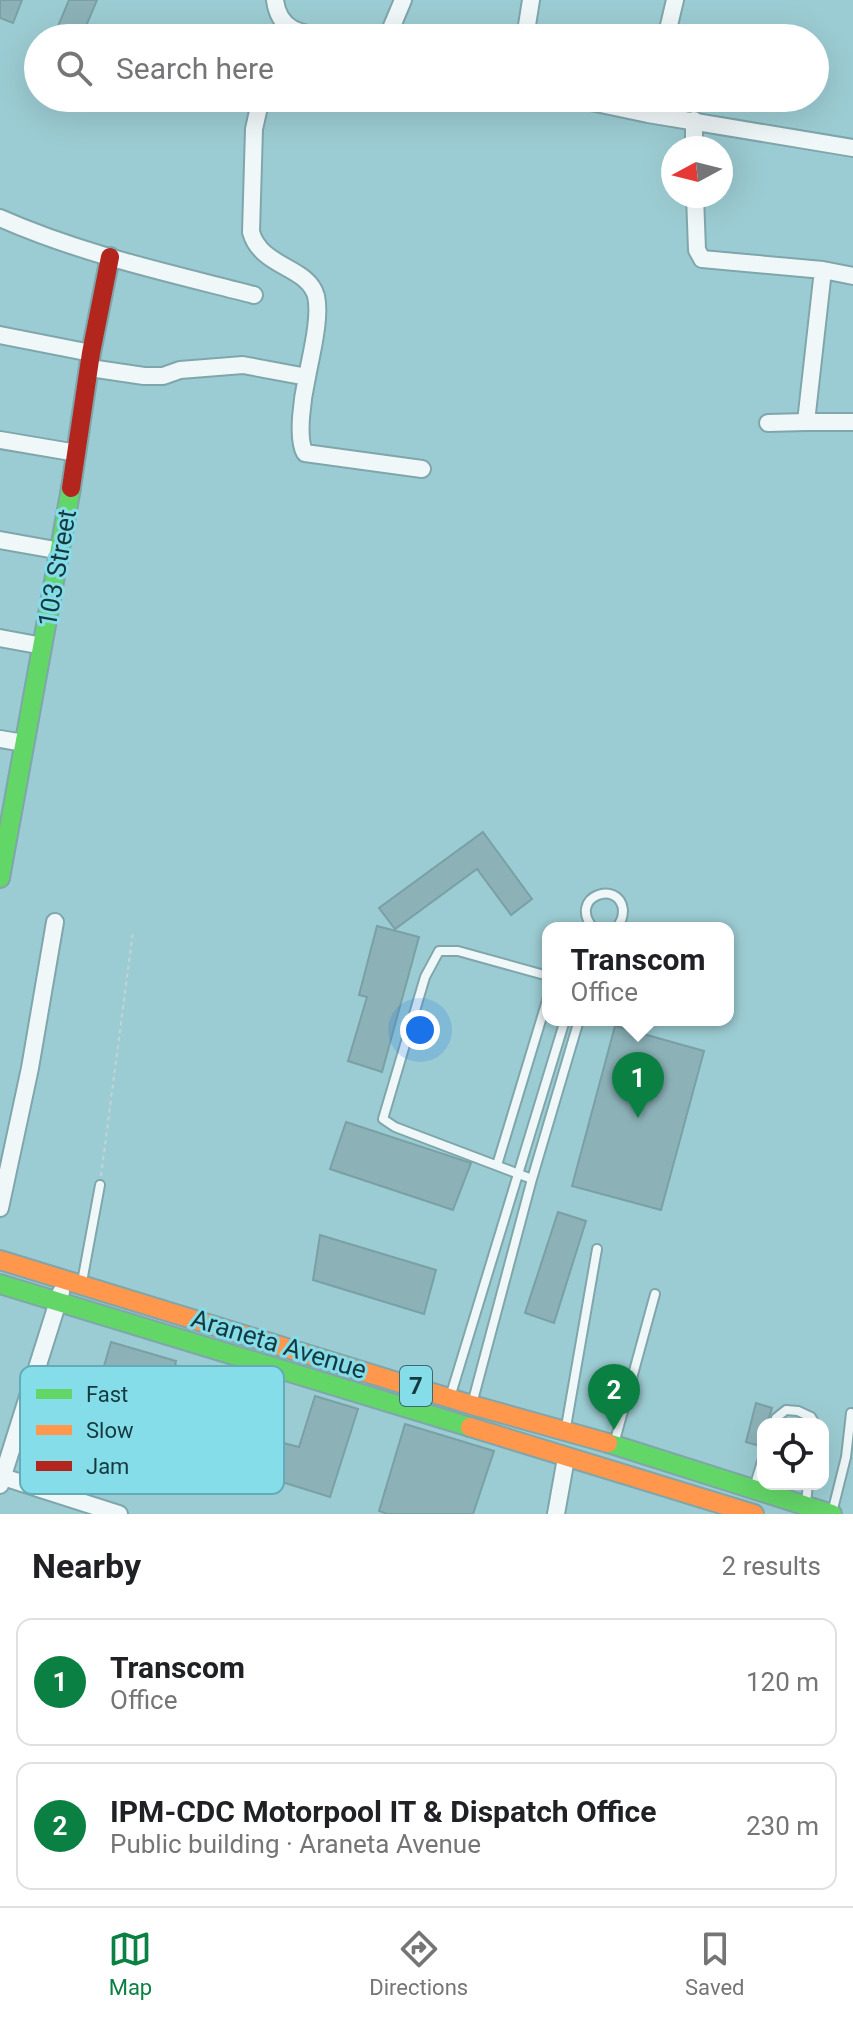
<!DOCTYPE html>
<html lang="en">
<head>
<meta charset="utf-8">
<style>
	body { margin:0; font-family:Roboto,sans-serif; background:#f2f2f2; color:#202124 }
	.controls { position:absolute; right:24px; bottom:24px; display:grid; overflow:hidden; border-radius:16px; box-shadow:0 8px 32px #0002 }
	.controls button { width:72px; height:72px; display:grid; place-items:center; padding:0; border:0; border-bottom:2px solid #e0e0e0; background:#fff; color:#202124; font:40px sans-serif }
	.compass { position:absolute; left:661px; top:136px; width:72px; height:72px; border-radius:50%; background:#fff; box-shadow:0 8px 32px #0002; rotate:263deg }
	.you { position:absolute; left:420px; top:1030px; width:28px; height:28px; margin:-20px; border:6px solid #fff; border-radius:50%; background:#1a73e8; box-shadow:0 0 0 12px #1a73e833 }
	.badge { display:grid; place-items:center; width:52px; height:52px; border-radius:50%; background:#0b8043; color:#fff; font-size:26px; font-weight:700 }
	.pin { position:absolute; translate:-50% -66px; filter:drop-shadow(0 2px 4px #0008) }
	.pin::after { content:''; position:absolute; top:42px; width:28px; height:24px; background:inherit; clip-path:polygon(0 0,100% 0,50% 100%) }
	.popup { position:absolute; left:542px; top:922px; width:192px; height:104px; box-sizing:border-box; display:grid; place-content:center; border-radius:16px; background:#fff; filter:drop-shadow(0 2px 6px #0005); font-size:26px; white-space:nowrap; color:#757577 }
	.popup b { font-size:30px; color:#202124 }
	.popup::after { content:''; position:absolute; left:50%; top:100%; margin-left:-16px; border:16px solid transparent; border-top-color:#fff }
	.list { margin:0; padding:0; list-style:none }
	h2 { display:flex; justify-content:space-between; align-items:center; height:104px; margin:0; padding:0 32px; font-size:34px }
	h2 small { font-size:26px; font-weight:400; color:#757577 }
	.list li { display:grid; grid-template-columns:52px 1fr auto; gap:24px; align-items:center; box-sizing:border-box; height:128px; margin:0 16px 16px; padding:0 16px; border:2px solid #e0e0e0; border-radius:16px }
	.list b { display:block; font-size:30px; white-space:nowrap }
	.list p { margin:0; font-size:26px; white-space:nowrap; color:#757577 }
	.list em { font-size:26px; font-style:normal; color:#757577 }
	.icon { flex:none; width:44px; height:44px; fill:none; stroke:currentColor; stroke-width:2; stroke-linecap:round; stroke-linejoin:round }
	.map { position:relative; flex:none; width:853px; height:1514px; overflow:hidden }
	.search { position:absolute; background:#fff; box-shadow:0 8px 32px #0002; left:24px; right:24px; top:24px; height:88px; display:flex; align-items:center; gap:20px; box-sizing:border-box; padding:0 28px; border-radius:44px; color:#757577; font-size:30px }
	.sheet { height:392px; background:#fff }
	nav { display:flex; justify-content:space-around; align-items:center; box-sizing:border-box; height:112px; border-top:2px solid #e0e0e0; background:#fff; font-size:22px; color:#757577 }
	nav a { display:grid; justify-items:center; gap:4px }
	nav .on { color:#0b8043 }
	.map>svg:first-child { display:block }
	.building { fill:#8cb2b8; stroke:#79a0a5; stroke-width:2 }
	.lines { fill:none; stroke-linecap:round; stroke-linejoin:round }
	.lane-casing { stroke:#7fa6ab; stroke-width:12 }
	.street-casing { stroke:#7fa6ab; stroke-width:20 }
	.fast-casing { stroke:#7fa6ab; stroke-width:22 }
	.slow-casing { stroke:#7fa6ab; stroke-width:22 }
	.jam-casing { stroke:#7fa6ab; stroke-width:22 }
	.path { stroke:#c3d3d5; stroke-width:2; stroke-dasharray:4 4; stroke-linecap:butt }
	.lane { stroke:#f0f7f8; stroke-width:8 }
	.street { stroke:#f0f7f8; stroke-width:16 }
	.fast { stroke:#63d668; stroke-width:18 }
	.slow { stroke:#ff974d; stroke-width:18 }
	.jam { stroke:#b3261e; stroke-width:18 }
	.labels { text-anchor:middle; stroke-width:6; stroke-linejoin:round; paint-order:stroke }
	.shield { fill:#85ddea; stroke:#366b72; stroke-width:2 }
	.shield-label { font-size:24px; font-weight:bold; fill:#143a3f }
	.street-label { font-size:26px; fill:#143a3f; stroke:#85ddea }
	.key { fill:#85ddea; stroke:#63acb7; stroke-width:2 }
	.key-label { font-size:22px; fill:#143a3f }
</style>
</head>
<body>
<div class="map">
<svg width="853" height="1514" viewBox="0 0 853 1514">
	<rect width="100%" height="100%" fill="#9cccd3"/>
	<path class="building" d="M0 0H22L13 23 0 18Z
		M69 0H97L81 38H53Z
		M483 832 532 899 511 915 477 869 395 929 379 908Z
		M377 926 419 937 382 1072 348 1061 367 997 359 995Z
		M615 1026 704 1051 661 1210 572 1186Z
		M346 1122 471 1163 453 1210 330 1169Z
		M558 1212 586 1221 554 1323 525 1313Z
		M320 1235 436 1270 424 1314 313 1280Z
		M111 1342 176 1361 175 1365 228 1382 199 1476 150 1461 170 1400 100 1380Z
		M315 1396 358 1409 330 1497 266 1477 276 1441 299 1447Z
		M756 1403 772 1408 767 1424H763V1447L746 1442Z
		M405 1424 494 1451 473 1514H387L379 1511Z"/>
	<g class="lines">
		<g class="lane-casing">
			<path id="lane" d="M593 928C567 896 620 879 623 910 623 918 621 922 616 928
				M497 1165 548 997
				M532 1179 395 1127 383 1119 425 977 439 951H458L548 976
				M82 1282 100 1185
				M451 1394 565 1020
				M472 1404 532 1179 579 1020
				M774 1424 776 1418 786 1410 798 1411 811 1417 815 1424
				M566 1427 597 1249
				M614 1444 655 1294
				M754 1488 763 1458
				M806 1503 808 1484
				M832 1513 846 1457 851 1413"/>
		</g>
		<g class="street-casing">
			<path id="street" d="M275 0C279 33 304 34 332 38
				M353 38H361
				M387 38 403 0
				M525 38 531 0
				M666 38 675 0
				M261 98 254 129 251 232C261 268 308 266 316 296 321 317 311 355 307 377
				M572 98 648 114 853 148
				M694 120V148
				M695 196 697 250 702 259 823 270 853 276
				M0 218C81 254 169 273 254 295
				M823 270 806 422H853
				M0 335 91 353
				M90 368 144 376H163L180 370 243 365 307 377C303 395 296 438 305 453L422 469
				M768 423 806 422
				M0 440 77 453
				M0 540 61 551
				M0 638 43 646
				M0 739 24 743
				M0 1208 30 1068 55 922
				M3 1477 119 1514
				M0 1485 61 1292
				M556 1514 566 1458"/>
		</g>
		<g class="fast-casing">
			<path id="fast" d="M0 878 71 488
				M0 1284 470 1427
				M608 1443 832 1514"/>
		</g>
		<g class="slow-casing">
			<path id="slow" d="M0 1260 472 1405 608 1443
				M470 1427 754 1514"/>
		</g>
		<g class="jam-casing">
			<path id="jam" d="M71 488 91 353 110 257"/>
		</g>
		<path class="path" d="M101 1176 133 931"/>
		<use href="#lane" class="lane"/>
		<use href="#street" class="street"/>
		<use href="#fast" class="fast"/>
		<use href="#slow" class="slow"/>
		<use href="#jam" class="jam"/>
	</g>
	<g class="labels">
		<rect class="shield" x="400" y="1366" width="32" height="40" rx="6"/>
		<g class="shield-label">
			<text x="416" y="1394">7</text>
		</g>
		<g class="street-label">
			<text transform="translate(57 568) rotate(-80)" y="9">103 Street</text>
			<text transform="translate(279 1344) rotate(17)" y="9">Araneta Avenue</text>
		</g>
	</g>
	<rect x="20" y="1366" width="264" height="128" rx="12" class="key"/>
	<rect x="36" y="1389" width="36" height="10" fill="#63d668"/>
	<rect x="36" y="1425" width="36" height="10" fill="#ff974d"/>
	<rect x="36" y="1461" width="36" height="10" fill="#b3261e"/>
	<g class="key-label">
		<text x="86" y="1402">Fast</text>
		<text x="86" y="1438">Slow</text>
		<text x="86" y="1474">Jam</text>
	</g>
</svg>
<div class="controls">
<button><svg class="icon" aria-label="locate" viewBox="0 0 24 24"><circle cx="12" cy="12" r="6"/><path d="M12 2v4M12 18v4M2 12h4M18 12h4"/></svg></button>
</div>
<svg class="compass" viewBox="-18 -18 36 36"><path d="M0-13l5 13h-10z" fill="#e53935"/><path d="M0 13l5-13h-10z" fill="#757577"/></svg>
<div class="you"></div>
<div class="pin badge" style="left:638px;top:1118px">1</div>
<div class="popup"><b>Transcom</b>Office</div>
<div class="pin badge" style="left:614px;top:1430px">2</div>
<div class="search"><svg class="icon" aria-label="search" viewBox="0 0 24 24"><circle cx="10" cy="10" r="6"/><path d="M15 15l6 6"/></svg>Search here</div>
</div>
<section class="sheet">
<h2>Nearby<small>2 results</small></h2>
<ul class="list">
<li><span class="badge">1</span><div><b>Transcom</b><p>Office</p></div><em>120 m</em></li>
<li><span class="badge">2</span><div><b>IPM-CDC Motorpool IT &amp; Dispatch Office</b><p>Public building · Araneta Avenue</p></div><em>230 m</em></li>
</ul>
</section>
<nav>
<a class="on"><svg class="icon" aria-label="map" viewBox="0 0 24 24"><path d="M3 6l6-2 6 2 6-2v14l-6 2-6-2-6 2zM9 4v14M15 6v14"/></svg>Map</a>
<a><svg class="icon" aria-label="directions" viewBox="0 0 24 24"><path d="M12 3l9 9-9 9-9-9zM9 14v-3h6M13 9l2 2-2 2"/></svg>Directions</a>
<a><svg class="icon" aria-label="saved" viewBox="0 0 24 24"><path d="M7 4h10v16l-5-4-5 4z"/></svg>Saved</a>
</nav>
</body>
</html>
